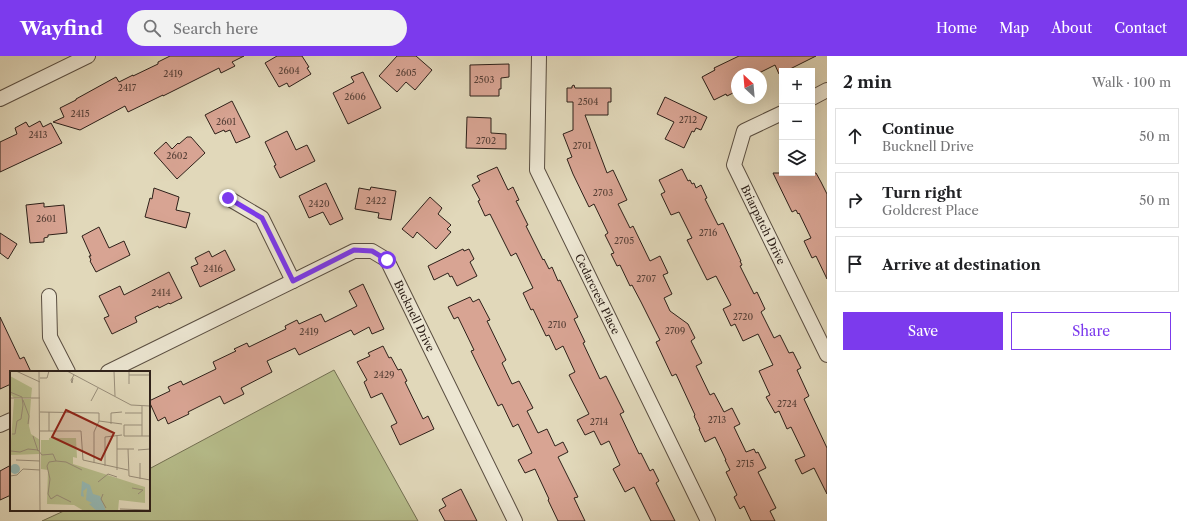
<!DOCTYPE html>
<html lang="en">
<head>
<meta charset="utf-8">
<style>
	body { margin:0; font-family:"Libre Caslon Text",serif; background:#f2f2f2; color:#202124 }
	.controls { position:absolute; right:12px; top:12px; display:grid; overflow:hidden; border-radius:0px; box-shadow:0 4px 16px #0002 }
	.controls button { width:36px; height:36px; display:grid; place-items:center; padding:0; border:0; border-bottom:1px solid #e0e0e0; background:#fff; color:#202124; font:20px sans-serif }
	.compass { position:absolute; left:731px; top:12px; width:36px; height:36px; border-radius:50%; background:#fff; box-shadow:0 4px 16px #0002; rotate:334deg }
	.stop { position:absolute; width:12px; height:12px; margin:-9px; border:3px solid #7c3aed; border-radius:50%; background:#fff }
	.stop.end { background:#7c3aed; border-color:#fff; box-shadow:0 1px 4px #0008 }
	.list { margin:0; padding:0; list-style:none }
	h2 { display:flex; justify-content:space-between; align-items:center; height:52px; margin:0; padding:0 16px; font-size:17px }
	h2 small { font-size:13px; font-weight:400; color:#757577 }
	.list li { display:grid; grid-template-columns:26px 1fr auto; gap:12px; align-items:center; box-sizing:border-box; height:56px; margin:0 8px 8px; padding:0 8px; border:1px solid #e0e0e0; border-radius:0px }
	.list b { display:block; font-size:15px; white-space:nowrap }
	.list p { margin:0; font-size:13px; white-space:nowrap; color:#757577 }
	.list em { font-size:13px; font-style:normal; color:#757577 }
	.actions { display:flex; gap:8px; padding:12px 16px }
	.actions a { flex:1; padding:9px 0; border:1px solid #7c3aed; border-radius:0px; text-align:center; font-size:14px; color:#7c3aed }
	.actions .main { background:#7c3aed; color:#fff }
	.icon { flex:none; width:22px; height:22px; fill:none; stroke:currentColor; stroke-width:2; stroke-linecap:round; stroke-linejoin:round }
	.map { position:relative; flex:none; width:827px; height:465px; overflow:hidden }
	header { display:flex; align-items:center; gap:24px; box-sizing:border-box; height:56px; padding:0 20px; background:#7c3aed; color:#fff }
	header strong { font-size:19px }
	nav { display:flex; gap:22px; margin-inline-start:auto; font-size:14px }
	.search { width:280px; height:36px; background:#f2f2f2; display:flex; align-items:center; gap:10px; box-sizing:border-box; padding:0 14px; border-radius:22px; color:#757577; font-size:15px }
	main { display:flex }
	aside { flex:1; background:#fff }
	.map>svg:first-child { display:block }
	.green { fill:#b7be8c; stroke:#726f52 }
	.building { fill:#d8a493; stroke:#2d2019 }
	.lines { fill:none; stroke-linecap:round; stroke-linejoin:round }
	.minor-casing { stroke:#5a4e41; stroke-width:16 }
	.minor { stroke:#ece6d2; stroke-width:14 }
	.route { stroke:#7c3aed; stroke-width:5 }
	.labels { text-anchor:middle; stroke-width:3; stroke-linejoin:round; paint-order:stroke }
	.number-label { font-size:9px; fill:#584138 }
	.street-label { font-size:11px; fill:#2d2019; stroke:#ece6d2 }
	.inset-road { fill:none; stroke:#998e7a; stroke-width:1 }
	.view { fill:#8f2418; fill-opacity:0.15; stroke:#8f2418; stroke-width:2 }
	.inset-edge { fill:none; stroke:#2d2019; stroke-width:2 }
</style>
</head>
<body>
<header>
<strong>Wayfind</strong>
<div class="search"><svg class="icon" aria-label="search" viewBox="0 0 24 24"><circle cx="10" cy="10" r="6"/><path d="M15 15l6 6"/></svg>Search here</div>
<nav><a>Home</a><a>Map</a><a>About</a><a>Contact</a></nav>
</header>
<main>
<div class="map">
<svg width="827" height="465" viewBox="0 0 827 465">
	<rect width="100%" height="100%" fill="#e1d8ba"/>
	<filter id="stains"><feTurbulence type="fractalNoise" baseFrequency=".005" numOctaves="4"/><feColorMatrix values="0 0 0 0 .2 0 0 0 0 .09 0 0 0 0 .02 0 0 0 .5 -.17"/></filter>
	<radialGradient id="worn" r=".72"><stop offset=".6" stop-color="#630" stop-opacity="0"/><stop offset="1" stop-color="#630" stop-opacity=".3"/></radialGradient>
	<path class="green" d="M334 314 418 465H42L66 454H149V413Z"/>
	<path class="building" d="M170 0H244L232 6 235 10 221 17 219 12 163 40V39L128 56 125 50 80 74 53 66 64 61 60 52 76 44V43L116 21 119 26 133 19V20L158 8V6Z
		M277 0H302L309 11 307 12 311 18 289 31 287 27 279 31 265 7Z
		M397 0H416L432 14 415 34 406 26 397 36 379 20Z
		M739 0H816L786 15H782V17L779 18 775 9 757 18H737V35L727 40 726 38 714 44 702 21 715 14 714 12Z
		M509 8V21L501 22V33H499V40H470V9Z
		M363 16 381 52 348 68 333 37 354 26 351 21Z
		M574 29 575 32H611V46H608V59H585L607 117 613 114 627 144 618 148 630 172 633 170 650 205 660 200 668 217 663 219 672 238 664 242 670 255 688 268 695 282 691 285 702 307 696 310 710 339 714 337 724 356 732 352 740 368 734 371 746 396 754 393 756 397 758 396 766 412 758 416 776 452 770 455 775 465H751L744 450 740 453 734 441 737 439 726 416 730 414 725 404H726L715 381 705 386 699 373H700L694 360 695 359 676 318 672 320 656 286 660 284 641 246 632 229 630 230 620 209 617 210 611 198 614 197 605 179 608 177 594 148 589 151 573 118 567 103 572 101 563 78 573 74V46H567V32H572V30Z
		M665 41 707 61 701 74 696 72 694 76 692 75 684 92 665 83 674 66 657 58Z
		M232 45 250 81 236 87 230 74 225 76 224 74 215 78 205 59Z
		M467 61 491 62V77L506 78V93L466 92Z
		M40 65 43 71 51 67 62 87 0 116V86L17 78 15 72 26 66 29 71Z
		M287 75 296 94 307 89 315 105 280 122 274 110 276 109 265 86Z
		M187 81H191L205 97 177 123 154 97 166 86 172 93 178 87 179 88Z
		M497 111 508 134 513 131 519 144 516 145 528 169 526 170 543 204 544 203 549 213 552 211 558 225 560 224 578 261 574 263 585 286 583 287 600 323 606 320 624 356 620 358 639 398 641 397 650 415 653 413 659 425 656 427 675 465H651L634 431 625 436 613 413 620 409 609 385 601 389 594 375 585 379 577 364 589 358 569 319 575 316 563 290 556 294 549 279 546 280 533 253 531 254 523 237 533 232 516 197 511 200 490 158 485 160 478 145 480 144 472 129 480 125 477 120Z
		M682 113 688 125 690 124 692 128 694 127 696 132 701 129 707 142 705 143 718 169 723 167 741 205H740L742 209 740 210 754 238 757 236 765 253 761 256 774 282 780 279 789 297 793 296 801 312 797 314 809 340 804 343 827 392V438L814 412 802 418 795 404 805 400 791 371 787 373 779 355 775 357 766 341 770 339 759 315 773 309 758 278 743 285 735 268 731 270 723 253 731 249 716 220 707 224 687 184 692 182 679 156 671 159 661 138 665 136 659 124Z
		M773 117H816L821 126 827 138V223L816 200 812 202 804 185 811 182 799 157 798 158 796 154 792 156Z
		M326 127 343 163 330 169 323 156 309 162 299 140Z
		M371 131 396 135 391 164 378 162 379 157 355 153 359 132 370 134Z
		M154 132 179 141 176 154 190 157 186 172 145 161 150 142 152 143Z
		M430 141 442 152 438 158 451 169 447 173 451 176 436 193 417 176 413 182 402 173Z
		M44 147V151L64 149 67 177 48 179V181L44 182V186L30 187 26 149Z
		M99 171 109 192 124 185 130 199 96 216 90 205 91 204 89 200H91L82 180Z
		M0 177 17 188 8 203 0 197Z
		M463 193 464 195 469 193 474 203 470 206 477 220 457 230 452 220 450 221 448 217 434 224 428 210Z
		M225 194 235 214 200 231 191 211 198 208 195 202 209 195 212 201Z
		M169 216 182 242 170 248 169 247 159 252 158 250 135 261 137 266 112 278 104 262 109 260 99 240 120 230 124 239Z
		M363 228 384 273 372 278 369 271 354 279 351 274 299 299 295 292 267 305 272 316 241 332 244 338 224 348 220 340 188 356 189 358 168 368 165 361 158 365 149 345 170 335 168 331 181 325 183 329 216 313 213 306 236 295 234 293 247 287 249 291 286 273 285 270 297 264 299 268 321 258 325 266 357 250 349 235Z
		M470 241 473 246 479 243 490 264 487 265 506 304 502 307 512 328 519 325 533 352 527 355 538 377 547 373 555 390 563 386 568 396 558 401 578 441 574 442 585 465H558L548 444 549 443 535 413 525 417 518 404 532 397 518 368 513 371 502 348 498 350 471 295 474 294 458 261 454 263 448 251Z
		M0 261 20 303 24 301 31 316H11V328L0 333Z
		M383 290 389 302 391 301 398 314 401 313 407 325 405 326 423 363 428 360 434 373 400 389 391 370 397 367 382 337 371 342 364 326 367 324 357 306 370 300 368 297Z
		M11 409V439L0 444V415Z
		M461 433 477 465H445L439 454 446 450 442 443Z"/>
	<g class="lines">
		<g class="minor-casing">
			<g id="minor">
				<path id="s1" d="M539 0 537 114 708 465"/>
				<path d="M812 42 827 34"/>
				<path d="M0 43 88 0"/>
				<path id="s2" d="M782 57 744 75 734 109 827 299"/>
				<path d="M228 142 262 162 293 225"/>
				<path d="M49 240 50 281 68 316"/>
				<path id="s3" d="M108 316 354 195H372L387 204 515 465"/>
				<path d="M0 369 11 364"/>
			</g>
		</g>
		<use href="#minor" class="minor"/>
	</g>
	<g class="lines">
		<path class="route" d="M228 142 262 162 293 225 354 194 372 195 387 204"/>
	</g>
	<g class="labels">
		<g class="number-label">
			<text x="289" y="18">2604</text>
			<text x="406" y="20">2605</text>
			<text x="173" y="21">2419</text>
			<text x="484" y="27">2503</text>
			<text x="127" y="35">2417</text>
			<text x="355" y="44">2606</text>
			<text x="588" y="49">2504</text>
			<text x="80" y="61">2415</text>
			<text x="688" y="67">2712</text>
			<text x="226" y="69">2601</text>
			<text x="38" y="82">2413</text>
			<text x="486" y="88">2702</text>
			<text x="582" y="93">2701</text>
			<text x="177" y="103">2602</text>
			<text x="603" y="140">2703</text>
			<text x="376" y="148">2422</text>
			<text x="319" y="151">2420</text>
			<text x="46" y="166">2601</text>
			<text x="708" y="180">2716</text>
			<text x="624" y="188">2705</text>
			<text x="213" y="216">2416</text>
			<text x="646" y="226">2707</text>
			<text x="161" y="240">2414</text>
			<text x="743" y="264">2720</text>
			<text x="557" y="272">2710</text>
			<text x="675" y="278">2709</text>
			<text x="309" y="279">2419</text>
			<text x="384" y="322">2429</text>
			<text x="787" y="351">2724</text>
			<text x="717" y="367">2713</text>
			<text x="599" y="369">2714</text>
			<text x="745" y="411">2715</text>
		</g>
		<g class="street-label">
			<text dy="4" stroke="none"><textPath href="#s2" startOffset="144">Briarpatch Drive</textPath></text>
			<text dy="4" stroke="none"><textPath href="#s1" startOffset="252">Cedarcrest Place</textPath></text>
			<text dy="4" stroke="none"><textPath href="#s3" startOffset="372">Bucknell Drive</textPath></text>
		</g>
	</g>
	<g transform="translate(10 315)">
		<rect width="140" height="140" fill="#e1d8ba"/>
		<path d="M0 5 22 17 21 27H4L0 23ZM4 28H21L19 55 21 63 30 69 29 83 0 84ZM39 67H66L67 87 63 86V93L135 116V132L109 129 108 140H74L64 134 37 133 38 99 31 98V69H39Z" fill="#b7be8c"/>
		<path d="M0 98a5 5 0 1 1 10 0a5 5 0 1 1-10 0ZM72 110 80 114 83 123 90 125 96 140H87L79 133 82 132 76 129 77 117 73 120 74 126 71 125Z" fill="#95b9b5"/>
		<path class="inset-road" d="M6 0 30 11M29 0 30 140M57 0 121 34 140 35M104 0 105 25M119 0V13M119 4H140M30 7H37L39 0M63 7 62 12 61 9 64 4M0 21 12 26 13 34 11 48 7 50 5 63H2M0 27H30M13 29 19 45 18 53M81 30 88 17M30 41 89 42V50L84 61V92M39 41V60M115 42H132M89 50 112 53M101 53V42L112 41M132 54H114V65H140M30 60H71L73 89 118 99M107 64V99M23 65 28 80M132 65V35M107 78H124M118 78 119 105 140 109M128 79 140 78M1 80 10 81 18 78 28 79 32 84 43 83 46 90 39 91 37 95 40 108 38 123 41 128 47 124 61 131M6 89 30 90M46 90 56 91 72 99M130 92V108M95 95V66L112 64M0 105 7 104 13 98 30 99M88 111 98 103 107 106M122 117 133 119 128 123M93 123 91 128 96 137M110 138 140 139"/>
		<path class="view" d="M56 39 104 62 91 89 42 66Z"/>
		<rect width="140" height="140" class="inset-edge"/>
	</g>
	<rect width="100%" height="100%" filter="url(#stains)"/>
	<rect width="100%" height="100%" fill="url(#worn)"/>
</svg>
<div class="controls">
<button>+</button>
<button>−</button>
<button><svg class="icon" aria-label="layers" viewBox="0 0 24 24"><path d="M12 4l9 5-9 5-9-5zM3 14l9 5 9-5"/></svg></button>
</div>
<svg class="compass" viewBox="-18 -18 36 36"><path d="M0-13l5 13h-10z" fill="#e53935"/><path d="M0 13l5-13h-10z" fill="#757577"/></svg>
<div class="stop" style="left:387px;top:204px"></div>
<div class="stop end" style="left:228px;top:142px"></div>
</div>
<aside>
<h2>2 min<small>Walk · 100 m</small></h2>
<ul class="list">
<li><svg class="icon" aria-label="ahead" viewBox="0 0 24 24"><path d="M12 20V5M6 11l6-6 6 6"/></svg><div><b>Continue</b><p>Bucknell Drive</p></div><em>50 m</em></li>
<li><svg class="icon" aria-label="right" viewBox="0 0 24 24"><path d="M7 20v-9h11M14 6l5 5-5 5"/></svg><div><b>Turn right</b><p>Goldcrest Place</p></div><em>50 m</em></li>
<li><svg class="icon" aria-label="arrive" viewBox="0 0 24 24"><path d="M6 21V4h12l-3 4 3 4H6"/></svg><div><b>Arrive at destination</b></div></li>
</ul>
<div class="actions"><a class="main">Save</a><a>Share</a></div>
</aside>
</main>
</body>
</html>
